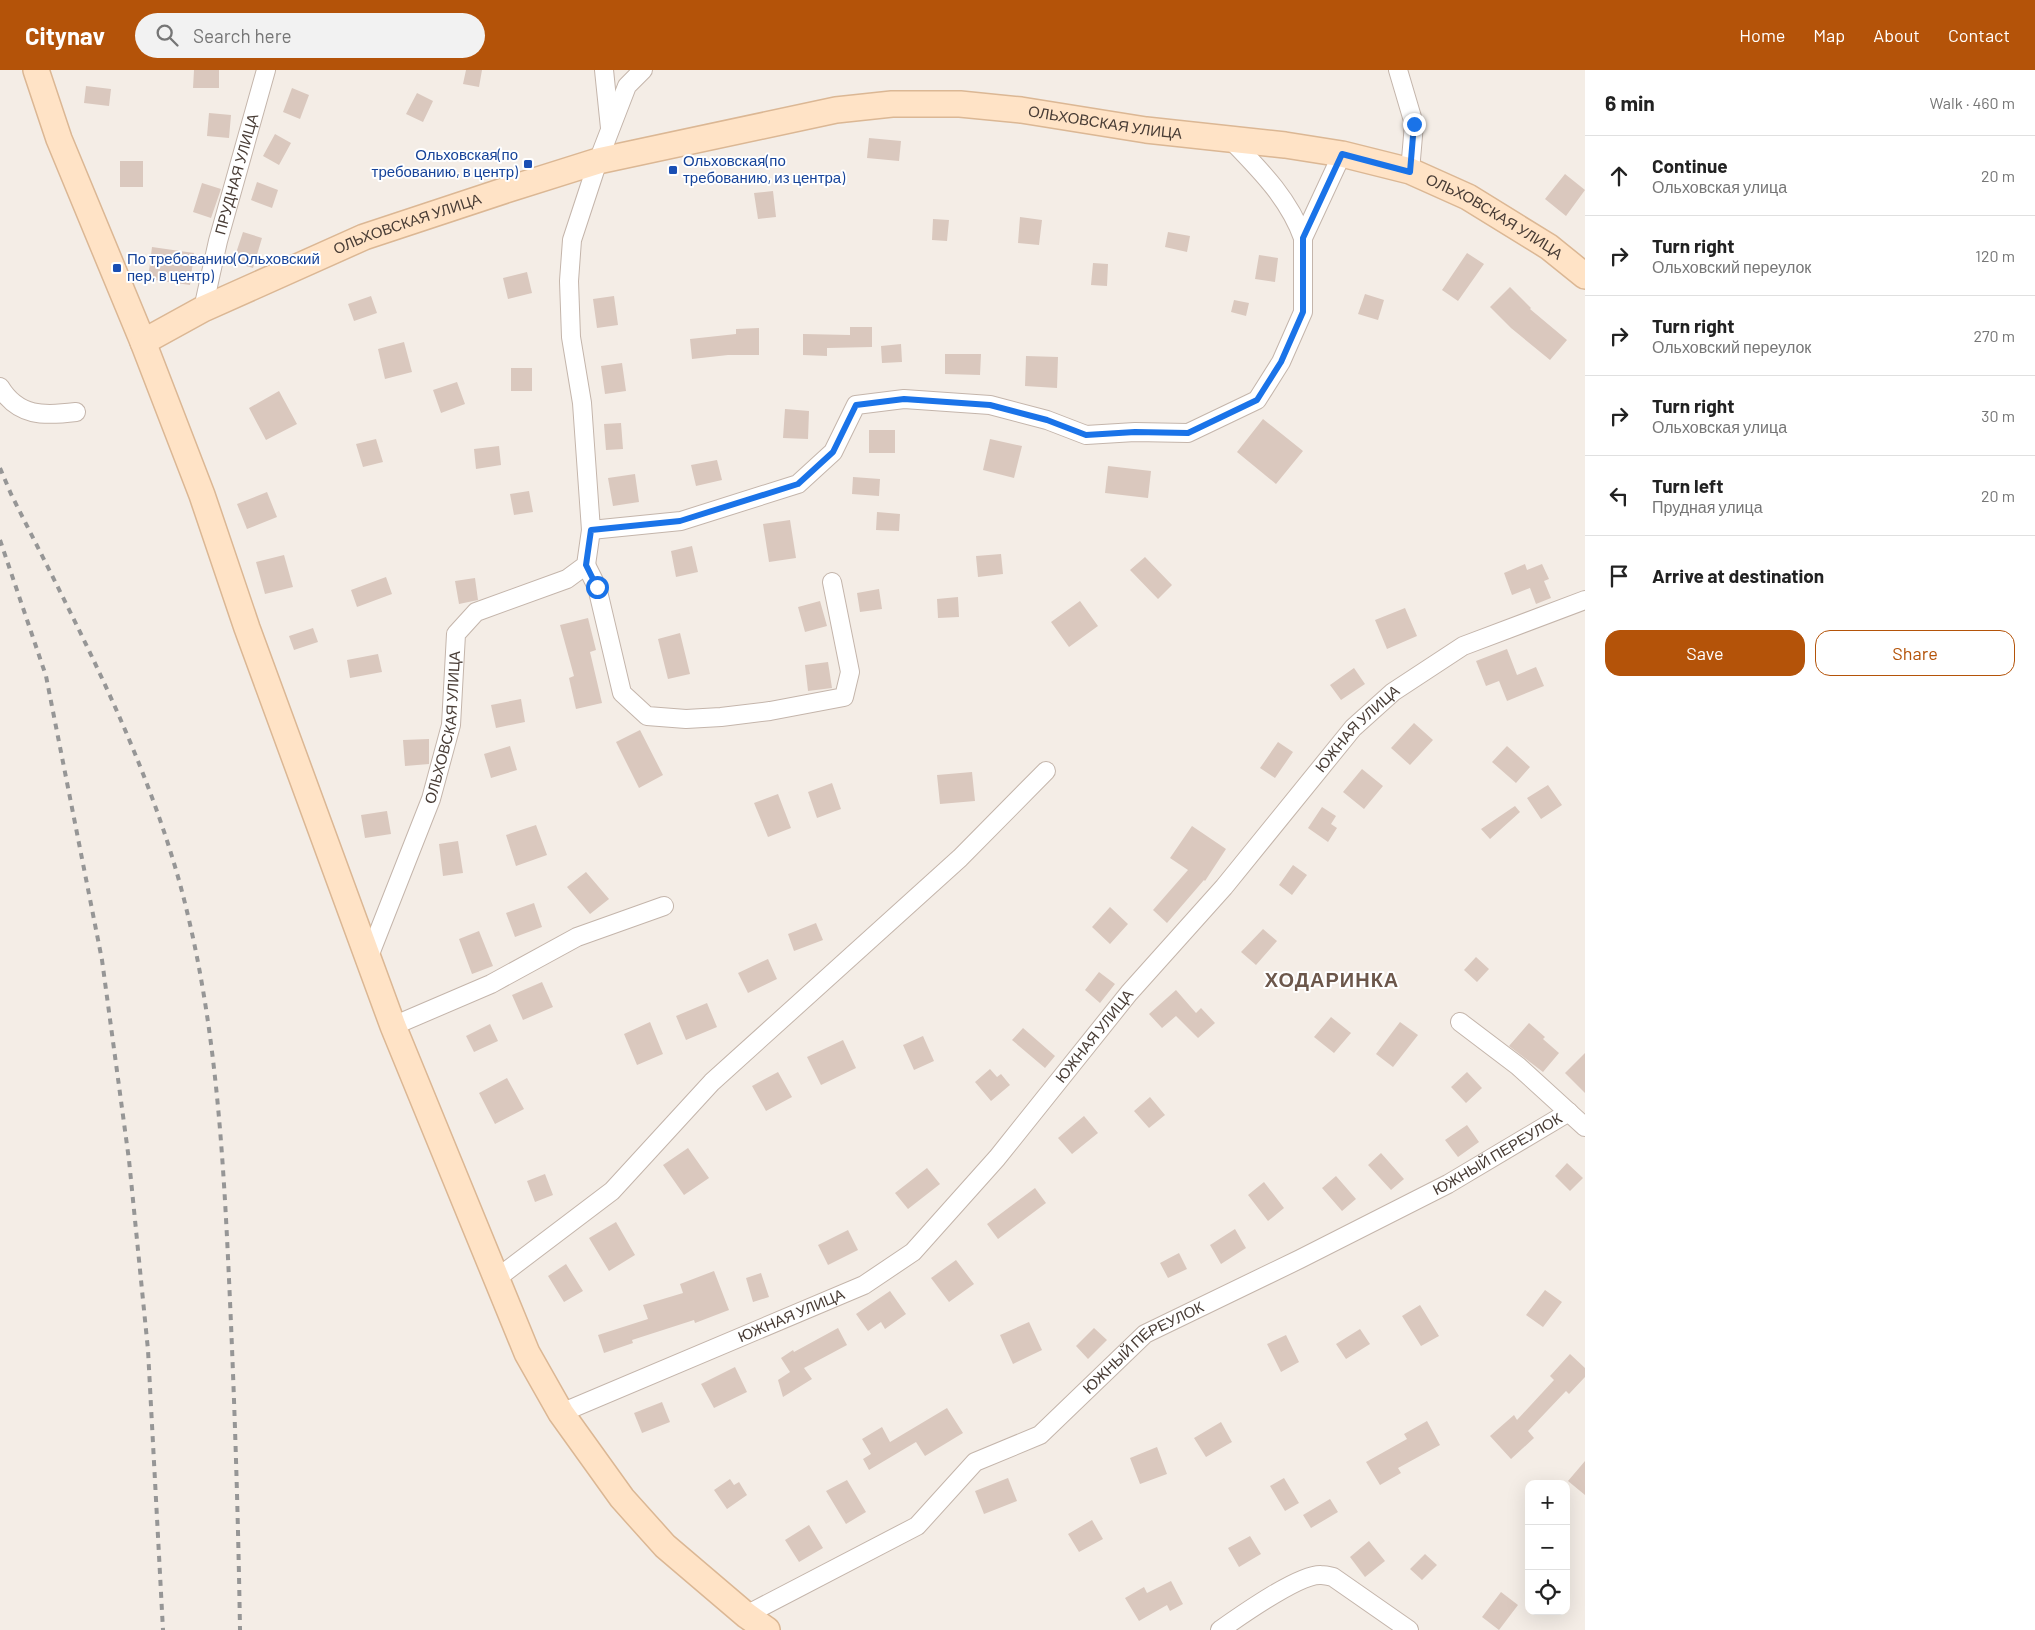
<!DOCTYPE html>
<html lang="en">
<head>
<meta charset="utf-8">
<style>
	body { margin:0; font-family:Barlow,sans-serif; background:#f2f2f2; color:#222 }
	.controls { position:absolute; right:15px; bottom:15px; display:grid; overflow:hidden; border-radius:10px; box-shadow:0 5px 20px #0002 }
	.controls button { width:45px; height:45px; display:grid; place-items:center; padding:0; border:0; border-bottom:1px solid #e0e0e0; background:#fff; color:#222; font:25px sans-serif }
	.stop { position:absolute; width:15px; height:15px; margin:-11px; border:4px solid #1a73e8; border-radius:50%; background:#fff }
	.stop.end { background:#1a73e8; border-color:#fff; box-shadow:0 1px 5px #0008 }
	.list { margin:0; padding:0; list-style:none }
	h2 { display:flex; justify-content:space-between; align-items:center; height:65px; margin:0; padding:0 20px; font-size:21px }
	h2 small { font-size:16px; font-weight:400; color:#767676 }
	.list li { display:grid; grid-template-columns:32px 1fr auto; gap:15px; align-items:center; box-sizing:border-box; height:80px; padding:0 20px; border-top:1px solid #e0e0e0 }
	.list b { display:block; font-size:19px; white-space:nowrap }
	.list p { margin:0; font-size:16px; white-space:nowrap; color:#767676 }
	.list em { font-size:16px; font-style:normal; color:#767676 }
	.actions { display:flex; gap:10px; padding:15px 20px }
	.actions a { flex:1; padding:11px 0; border:1px solid #b45309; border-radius:15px; text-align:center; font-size:18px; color:#b45309 }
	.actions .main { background:#b45309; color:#fff }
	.icon { flex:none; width:28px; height:28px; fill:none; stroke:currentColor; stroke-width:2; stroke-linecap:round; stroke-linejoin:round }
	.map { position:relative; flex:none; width:1585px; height:1560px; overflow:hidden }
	header { display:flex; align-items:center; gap:30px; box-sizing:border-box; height:70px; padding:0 25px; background:#b45309; color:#fff }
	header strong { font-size:24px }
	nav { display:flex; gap:28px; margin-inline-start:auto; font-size:18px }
	.search { width:350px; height:45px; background:#f2f2f2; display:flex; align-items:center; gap:12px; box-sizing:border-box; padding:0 18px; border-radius:28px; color:#767676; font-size:19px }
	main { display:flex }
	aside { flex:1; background:#fff }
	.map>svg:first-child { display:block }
	.building { fill:#dac8be }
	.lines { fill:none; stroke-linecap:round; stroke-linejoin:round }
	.street-casing { stroke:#c4b5ab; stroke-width:20 }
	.secondary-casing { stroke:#dbb794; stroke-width:28 }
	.street { stroke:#fff; stroke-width:18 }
	.secondary { stroke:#ffe3c6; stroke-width:25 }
	.rail { stroke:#969696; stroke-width:4; stroke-dasharray:6 6; stroke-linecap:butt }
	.route { stroke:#1a73e8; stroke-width:6 }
	.transit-dot { fill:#1a4fb4; stroke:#fff; stroke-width:2 }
	.labels { text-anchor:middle; stroke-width:4; stroke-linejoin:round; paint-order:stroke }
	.street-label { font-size:15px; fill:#483c35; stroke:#fff }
	.transit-label { font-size:15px; fill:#164399; stroke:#fff; text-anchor:start }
	.district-label { font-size:20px; font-weight:bold; letter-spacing:1px; fill:#6c574b; stroke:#fff }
</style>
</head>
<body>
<header>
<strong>Citynav</strong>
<div class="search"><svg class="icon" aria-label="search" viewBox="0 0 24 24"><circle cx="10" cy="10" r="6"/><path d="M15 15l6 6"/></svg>Search here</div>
<nav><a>Home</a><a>Map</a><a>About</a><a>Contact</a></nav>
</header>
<main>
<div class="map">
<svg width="1585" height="1560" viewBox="0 0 1585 1560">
	<rect width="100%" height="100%" fill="#f4ede6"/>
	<path class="building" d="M194 0H219V18H193Z
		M466 0H482L479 17 463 14Z
		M86 16 111 19 109 36 84 33Z
		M292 18 309 25 300 49 283 42Z
		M417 23 433 31 423 52 406 44Z
		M209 43 231 45 229 68 207 66Z
		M275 64 291 73 279 95 263 86Z
		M869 68 901 71 899 91 867 88Z
		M120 91H143V117H120Z
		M1565 104 1585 120 1566 146 1545 129Z
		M257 112 278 120 272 138 251 130Z
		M202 113 221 119 211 148 193 142Z
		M773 121 776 147 758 149 754 123Z
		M1020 147 1042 150 1039 175 1018 173Z
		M933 149 949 150 947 171 932 170Z
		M243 162 262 168 253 198 233 192Z
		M1168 162 1190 166 1187 182 1165 177Z
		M152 177 194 183 190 215 148 209Z
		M1467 183 1484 194 1458 231 1442 220Z
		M1259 185 1278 188 1275 212 1255 209Z
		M1093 193 1108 194 1107 216 1091 215Z
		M527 202 532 223 508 229 503 208Z
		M1510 217 1531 238 1530 239 1567 270 1550 290 1511 258 1490 237Z
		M1365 224 1384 230 1378 250 1358 244Z
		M371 226 377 243 354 251 348 234Z
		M614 226 618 255 597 258 593 229Z
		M1234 230 1249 233 1246 246 1231 242Z
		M850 257H872V277L827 278V286L803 285V264L850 265Z
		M759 258V285H728L692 289 690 269 736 264V259Z
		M404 272 412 302 385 309 378 279Z
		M901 274 902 292 882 293 881 276Z
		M945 284H981L980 305 945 304Z
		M1026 286 1058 287 1057 318 1025 316Z
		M622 293 626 321 605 324 601 296Z
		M511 298H532V321H511Z
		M457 312 465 334 441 343 433 320Z
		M279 321 297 354 266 370 249 338Z
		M785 339 809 341 808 369 783 368Z
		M1263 349 1303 381 1276 414 1237 382Z
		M621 353 623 379 606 380 604 354Z
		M869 360H895V383H869Z
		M376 369 383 392 363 397 356 374Z
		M990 369 1022 376 1014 408 983 400Z
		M499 376 501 395 476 399 474 379Z
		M717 390 722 410 696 416 691 395Z
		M1108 396 1151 401 1148 428 1105 423Z
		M635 404 639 432 613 436 608 408Z
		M853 407 880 409 879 426 852 424Z
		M529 421 533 442 514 445 510 424Z
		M267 422 277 447 247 459 237 434Z
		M877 442 900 444 899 461 876 460Z
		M790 450 796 488 769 492 763 454Z
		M692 476 698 502 676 507 671 481Z
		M1001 484 1003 504 978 507 976 486Z
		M284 485 293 517 265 524 256 492Z
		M1145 487 1172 515 1158 529 1130 500Z
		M1525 494 1527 500 1542 494 1549 509 1544 511 1551 528 1536 534 1530 518 1512 525 1504 503Z
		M386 507 392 524 357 537 351 520Z
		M475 508 478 530 459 534 455 511Z
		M879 519 882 539 860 542 857 523Z
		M958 527 959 547 938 548 937 529Z
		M820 531 827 556 805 562 798 537Z
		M1080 531 1098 556 1069 577 1051 552Z
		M1405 538 1417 566 1387 579 1375 550Z
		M588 548 596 580 590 582 602 633 576 639 569 608 574 606 560 555Z
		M313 558 318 572 294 580 289 566Z
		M680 563 690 604 668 609 658 569Z
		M1507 579 1517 605 1536 597 1544 616 1507 631 1499 611 1486 616 1476 591Z
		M378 584 382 602 350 608 347 590Z
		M828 592 832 618 808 621 805 595Z
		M1354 598 1365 614 1341 630 1330 615Z
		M521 629 525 652 496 658 491 635Z
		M1414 653 1433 670 1410 695 1391 678Z
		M640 660 663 705 639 718 616 672Z
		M429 669V694L405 696 403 670Z
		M1278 672 1293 682 1275 708 1260 698Z
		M510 676 517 700 491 708 484 684Z
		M1507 676 1530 697 1516 713 1492 692Z
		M1362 699 1383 716 1364 739 1343 722Z
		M972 702 975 731 940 734 937 705Z
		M832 713 841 739 817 748 808 722Z
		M1548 715 1562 735 1541 749 1527 728Z
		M778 724 791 758 768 767 754 733Z
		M1515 736 1520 742 1490 769 1481 759Z
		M1322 737 1336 746 1331 754 1337 758 1328 772 1308 758Z
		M387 741 391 764 365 768 361 745Z
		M536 755 547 785 516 796 506 765Z
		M1192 756 1226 779 1205 811 1204 810 1167 853 1153 840 1188 800 1170 788Z
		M458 771 463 803 443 806 439 774Z
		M1293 795 1307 805 1292 825 1279 815Z
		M586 802 609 829 590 844 567 817Z
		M534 833 542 857 515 867 506 843Z
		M1110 837 1128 854 1110 874 1092 857Z
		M816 853 823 870 794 881 788 864Z
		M1263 859 1277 871 1256 895 1241 882Z
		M479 861 493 896 472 904 459 869Z
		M1476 887 1489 899 1477 912 1464 900Z
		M768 889 777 909 748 923 738 903Z
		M1099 902 1115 914 1100 933 1085 920Z
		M542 912 553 937 523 950 512 925Z
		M1176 920 1196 943 1201 938 1215 953 1198 968 1176 946 1162 958 1149 944Z
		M707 933 717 957 686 970 676 946Z
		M1331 947 1351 963 1334 983 1314 967Z
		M650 952 663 984 637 995 624 964Z
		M1400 952 1418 965 1393 997 1376 984Z
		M1529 953 1545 967 1543 969 1559 983 1543 1002 1509 976Z
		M490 954 498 971 474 982 466 966Z
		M1023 958 1055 986 1045 998 1012 970Z
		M923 966 934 991 914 1000 903 975Z
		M843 970 856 998 821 1015 807 987Z
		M1585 983V1023L1565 1003Z
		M990 999 997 1007 1001 1004 1010 1015 991 1031 975 1012Z
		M778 1002 792 1027 766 1041 752 1016Z
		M1467 1002 1482 1018 1466 1033 1451 1017Z
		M507 1008 524 1039 495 1054 479 1023Z
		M1150 1027 1165 1045 1149 1058 1134 1041Z
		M1084 1046 1098 1063 1072 1084 1058 1068Z
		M1467 1055 1479 1072 1458 1087 1445 1070Z
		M688 1078 709 1108 684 1125 663 1095Z
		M1381 1083 1404 1109 1391 1120 1368 1095Z
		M1567 1093 1583 1108 1570 1121 1555 1106Z
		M927 1098 940 1114 908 1139 895 1123Z
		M545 1104 553 1125 535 1132 527 1111Z
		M1336 1106 1356 1129 1342 1141 1322 1118Z
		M1264 1112 1284 1138 1268 1151 1248 1125Z
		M1035 1118 1046 1133 998 1169 987 1154Z
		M616 1152 635 1185 609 1201 589 1168Z
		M1235 1159 1246 1178 1221 1194 1210 1175Z
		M848 1160 858 1180 828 1195 818 1175Z
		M1179 1183 1187 1199 1168 1208 1160 1193Z
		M956 1190 974 1214 949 1232 931 1208Z
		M566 1194 583 1221 564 1232 548 1206Z
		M714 1201 729 1240 695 1253 694 1250 632 1270 633 1273 604 1283 598 1265 648 1249 643 1235 683 1223 680 1214Z
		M761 1203 769 1227 753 1232 746 1208Z
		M1545 1220 1562 1232 1543 1257 1526 1245Z
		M890 1221 906 1244 885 1259 881 1252 868 1261 856 1244Z
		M1420 1235 1439 1266 1421 1276 1402 1246Z
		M1029 1252 1042 1280 1013 1294 1000 1265Z
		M838 1258 847 1275 804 1298 812 1309 783 1327 778 1310 790 1302 781 1288 793 1280 794 1282Z
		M1094 1258 1107 1270 1088 1289 1076 1276Z
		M1360 1259 1370 1274 1346 1289 1336 1274Z
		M1286 1265 1299 1292 1281 1302 1267 1274Z
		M1570 1284 1585 1298V1307L1569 1324 1566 1321 1528 1361 1534 1368 1511 1389 1490 1366 1514 1345 1517 1350 1554 1310 1550 1306Z
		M735 1297 747 1322 714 1338 701 1314Z
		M662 1332 670 1352 642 1363 634 1343Z
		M947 1338 963 1363 925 1386 916 1372 869 1400 863 1389 871 1384 862 1369 882 1357 890 1372Z
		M1427 1351 1440 1375 1398 1398 1401 1403 1380 1415 1366 1392 1407 1369 1404 1364Z
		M1221 1352 1232 1372 1206 1387 1194 1368Z
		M1157 1377 1167 1404 1140 1414 1130 1388Z
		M1585 1391V1425L1568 1411Z
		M1008 1408 1017 1431 984 1444 975 1421Z
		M1284 1408 1299 1433 1285 1441 1270 1416Z
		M730 1409 734 1415 739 1412 747 1425 727 1439 714 1420Z
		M847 1410 866 1442 846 1454 826 1421Z
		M1330 1429 1338 1442 1311 1458 1303 1445Z
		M1092 1450 1103 1469 1079 1482 1068 1464Z
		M809 1455 823 1478 799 1492 785 1470Z
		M1250 1466 1261 1484 1239 1497 1228 1478Z
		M1369 1471 1385 1491 1365 1507 1350 1487Z
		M1425 1484 1437 1495 1422 1510 1410 1499Z
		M1171 1511 1183 1534 1170 1541 1167 1535 1139 1551 1125 1528 1144 1517 1147 1523Z
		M1501 1522 1518 1535 1499 1560 1482 1547Z"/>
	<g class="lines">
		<g class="street-casing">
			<g id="street">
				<path d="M604 0 610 58"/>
				<path d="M1398 0 1414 54 1410 101"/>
				<path d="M1232 71C1261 101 1289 129 1303 168"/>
				<path id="s1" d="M203 239 218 171 266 0"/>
				<path d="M0 317C18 347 44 346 76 342"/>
				<path d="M591 460 681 451 798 414 833 382 856 335 904 329 990 335 1047 350 1086 365 1135 362 1188 363 1257 330 1281 292 1303 242V168L1342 84"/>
				<path d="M586 495 597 517 622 623 647 646 686 649 721 647 770 641 844 627 850 602 832 512"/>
				<path id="s2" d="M368 889 431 729 451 655 456 564 476 542 567 509 586 495 591 460 582 333 571 267 569 211 572 170 598 91 627 16 643 0"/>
				<path d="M1460 952 1518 996 1585 1057"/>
				<path d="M393 956 491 914 577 867 664 836"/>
				<path d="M496 1209 612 1121 712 1012 960 788 1046 701"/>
				<path id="s3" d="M561 1343 864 1215 913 1182 997 1088 1129 923 1224 817 1353 658 1393 622 1463 576 1585 530"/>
				<path id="s4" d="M746 1545 917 1456 975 1392 1040 1365 1145 1264 1300 1189 1448 1114 1569 1042"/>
				<path d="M1220 1560C1240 1546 1299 1504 1321 1505 1325 1505 1329 1506 1333 1507L1409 1560"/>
			</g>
		</g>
		<g class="secondary-casing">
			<g id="secondary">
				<path d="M36 0 59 69 143 272 202 425 247 558 393 956 527 1283 561 1343 622 1428 665 1476 746 1545 767 1560"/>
				<path id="s5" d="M143 272 203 239 364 167 506 120 598 91 836 40 892 34H960L1021 40 1146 60 1285 75 1342 84 1410 101 1468 127 1549 177 1585 206"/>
			</g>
		</g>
		<use href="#street" class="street"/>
		<use href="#secondary" class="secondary"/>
		<path class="rail" d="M0 398 11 424C74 550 142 676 180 814 213 936 222 1062 228 1188 234 1312 238 1436 240 1560
			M0 470 46 606 102 890 129 1090 148 1280 163 1560"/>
	</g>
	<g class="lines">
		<path class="route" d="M597 517 586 495 591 460 680 451 798 414 833 382 856 335 904 329 990 335 1047 350 1086 365 1135 362 1188 363 1257 330 1281 292 1303 242V168L1342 84 1410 102 1414 54"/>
	</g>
	<g class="transit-dot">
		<rect x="523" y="89" width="10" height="10" rx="2.5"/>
		<rect x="668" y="95" width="10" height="10" rx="2.5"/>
		<rect x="112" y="193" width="10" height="10" rx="2.5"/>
	</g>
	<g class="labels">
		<g class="street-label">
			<text dy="5" stroke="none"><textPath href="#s5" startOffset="1005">ОЛЬХОВСКАЯ УЛИЦА</textPath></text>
			<text dy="5" stroke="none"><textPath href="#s1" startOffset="139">ПРУДНАЯ УЛИЦА</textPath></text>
			<text dy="5" stroke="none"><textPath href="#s5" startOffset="1410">ОЛЬХОВСКАЯ УЛИЦА</textPath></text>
			<text dy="5" stroke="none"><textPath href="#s5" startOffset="290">ОЛЬХОВСКАЯ УЛИЦА</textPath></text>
			<text dy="5" stroke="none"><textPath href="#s2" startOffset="245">ОЛЬХОВСКАЯ УЛИЦА</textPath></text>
			<text dy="5" stroke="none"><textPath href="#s3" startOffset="1075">ЮЖНАЯ УЛИЦА</textPath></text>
			<text dy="5" stroke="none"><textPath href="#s3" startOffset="670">ЮЖНАЯ УЛИЦА</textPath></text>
			<text dy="5" stroke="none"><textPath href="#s4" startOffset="891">ЮЖНЫЙ ПЕРЕУЛОК</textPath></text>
			<text dy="5" stroke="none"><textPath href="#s3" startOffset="250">ЮЖНАЯ УЛИЦА</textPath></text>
			<text dy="5" stroke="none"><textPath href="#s4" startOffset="486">ЮЖНЫЙ ПЕРЕУЛОК</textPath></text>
		</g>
		<g class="transit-label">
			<text x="518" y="90" text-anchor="end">Ольховская(по<tspan x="518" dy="17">требованию, в центр)</tspan></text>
			<text x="683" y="96">Ольховская(по<tspan x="683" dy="17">требованию, из центра)</tspan></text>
			<text x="127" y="194">По требованию(Ольховский<tspan x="127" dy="17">пер, в центр)</tspan></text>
		</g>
		<g class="district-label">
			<text x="1332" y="917">ХОДАРИНКА</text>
		</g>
	</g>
</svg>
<div class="controls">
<button>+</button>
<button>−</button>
<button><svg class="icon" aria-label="locate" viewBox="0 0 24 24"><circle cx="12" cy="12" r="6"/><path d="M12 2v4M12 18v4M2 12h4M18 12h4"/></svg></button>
</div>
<div class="stop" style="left:597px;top:517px"></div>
<div class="stop end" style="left:1414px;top:54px"></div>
</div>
<aside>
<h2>6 min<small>Walk · 460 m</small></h2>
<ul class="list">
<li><svg class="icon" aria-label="ahead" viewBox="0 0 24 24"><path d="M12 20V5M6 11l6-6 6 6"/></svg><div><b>Continue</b><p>Ольховская улица</p></div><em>20 m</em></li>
<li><svg class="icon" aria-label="right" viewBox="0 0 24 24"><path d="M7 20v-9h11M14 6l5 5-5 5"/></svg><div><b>Turn right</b><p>Ольховский переулок</p></div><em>120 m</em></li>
<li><svg class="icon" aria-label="right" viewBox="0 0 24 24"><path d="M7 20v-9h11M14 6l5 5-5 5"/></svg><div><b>Turn right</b><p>Ольховский переулок</p></div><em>270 m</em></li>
<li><svg class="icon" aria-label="right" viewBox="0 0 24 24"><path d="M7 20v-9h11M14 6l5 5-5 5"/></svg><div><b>Turn right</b><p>Ольховская улица</p></div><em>30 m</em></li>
<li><svg class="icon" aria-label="left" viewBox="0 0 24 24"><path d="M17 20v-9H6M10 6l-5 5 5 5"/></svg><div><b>Turn left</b><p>Прудная улица</p></div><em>20 m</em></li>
<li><svg class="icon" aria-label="arrive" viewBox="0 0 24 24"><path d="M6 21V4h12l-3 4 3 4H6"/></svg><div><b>Arrive at destination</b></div></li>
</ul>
<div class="actions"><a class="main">Save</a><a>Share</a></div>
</aside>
</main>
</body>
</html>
